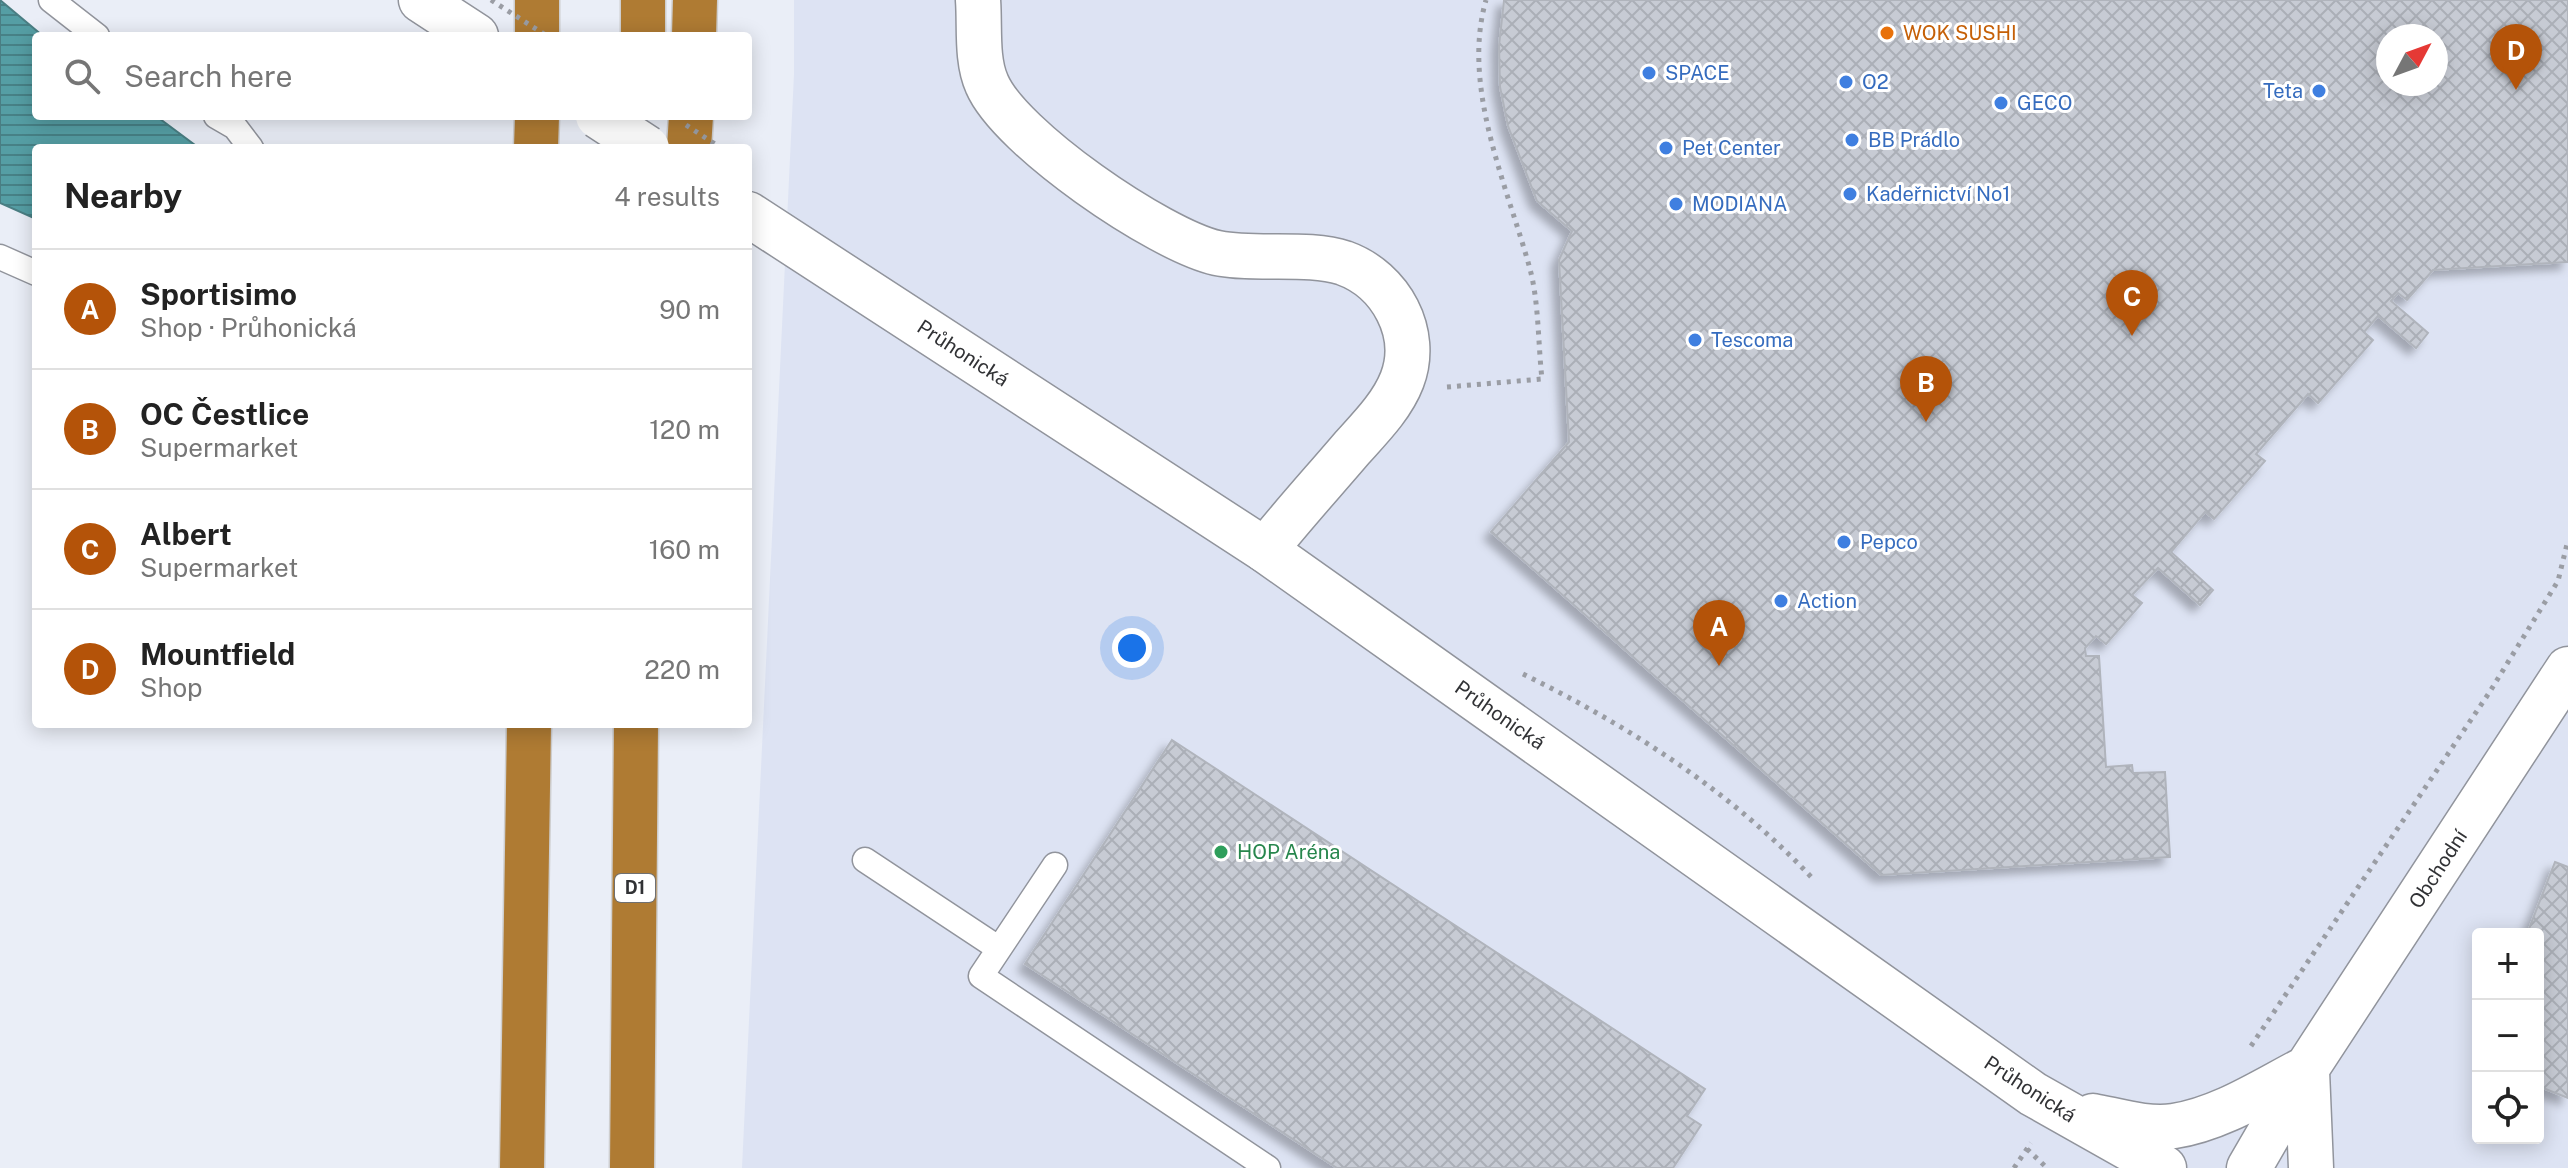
<!DOCTYPE html>
<html lang="en">
<head>
<meta charset="utf-8">
<style>
	body { margin:0; font-family:"Public Sans",sans-serif; background:#f2f2f2; color:#222 }
	.controls { position:absolute; right:24px; bottom:24px; display:grid; overflow:hidden; border-radius:8px; box-shadow:0 4px 20px #0003 }
	.controls button { width:72px; height:72px; display:grid; place-items:center; padding:0; border:0; border-bottom:2px solid #e0e0e0; background:#fff; color:#222; font:40px sans-serif }
	.compass { position:absolute; left:2376px; top:24px; width:72px; height:72px; border-radius:50%; background:#fff; box-shadow:0 4px 20px #0003; rotate:49deg }
	.you { position:absolute; left:1132px; top:648px; width:28px; height:28px; margin:-20px; border:6px solid #fff; border-radius:50%; background:#1a73e8; box-shadow:0 0 0 12px #1a73e833 }
	.badge { display:grid; place-items:center; width:52px; height:52px; border-radius:50%; background:#b45309; color:#fff; font-size:26px; font-weight:700 }
	.pin { position:absolute; translate:-50% -66px; filter:drop-shadow(0 2px 4px #0008) }
	.pin::after { content:''; position:absolute; top:42px; width:28px; height:24px; background:inherit; clip-path:polygon(0 0,100% 0,50% 100%) }
	.list { margin:0; padding:0; list-style:none }
	h2 { display:flex; justify-content:space-between; align-items:center; height:104px; margin:0; padding:0 32px; font-size:34px }
	h2 small { font-size:26px; font-weight:400; color:#767676 }
	.list li { display:grid; grid-template-columns:52px 1fr auto; gap:24px; align-items:center; box-sizing:border-box; height:120px; padding:0 32px; border-top:2px solid #e0e0e0 }
	.list b { display:block; font-size:30px; white-space:nowrap }
	.list p { margin:0; font-size:26px; white-space:nowrap; color:#767676 }
	.list em { font-size:26px; font-style:normal; color:#767676 }
	.icon { flex:none; width:44px; height:44px; fill:none; stroke:currentColor; stroke-width:2; stroke-linecap:round; stroke-linejoin:round }
	.map { position:relative; flex:none; width:2568px; height:1168px; overflow:hidden }
	.search { position:absolute; background:#fff; box-shadow:0 4px 20px #0003; left:32px; top:32px; width:720px; height:88px; display:flex; align-items:center; gap:20px; box-sizing:border-box; padding:0 28px; border-radius:8px; color:#767676; font-size:30px }
	.panel { position:absolute; background:#fff; box-shadow:0 4px 20px #0003; left:32px; top:144px; width:720px; height:584px; border-radius:8px }
	.map>svg:first-child { display:block }
	.built { fill:#dde3f3; fill-rule:evenodd }
	.water { fill:url(#water-rules); stroke:#4a7e83; stroke-width:2 }
	.building { fill:url(#building-cross-hatch); stroke:#b0b4bc; stroke-width:2; fill-rule:evenodd; filter:url(#shadow) }
	.lines { fill:none; stroke-linecap:round; stroke-linejoin:round }
	.service-casing { stroke:#91949c; stroke-width:27 }
	.minor-casing { stroke:#91949c; stroke-width:47 }
	.tertiary-casing { stroke:#91949c; stroke-width:47 }
	.motorway-casing { stroke:#cececf; stroke-width:47 }
	.path { stroke:#9a9da4; stroke-width:5; stroke-dasharray:4 6; stroke-linecap:butt }
	.service { stroke:#fff; stroke-width:24 }
	.minor { stroke:#fff; stroke-width:44 }
	.tertiary { stroke:#fff; stroke-width:44 }
	.motorway { stroke:#af7b33; stroke-width:44 }
	.tertiary-bridge-casing { stroke:#91949c; stroke-width:47; stroke-linecap:butt }
	.path-bridge { stroke:#9a9da4; stroke-width:5; stroke-dasharray:4 6; stroke-linecap:butt }
	.tertiary-bridge { stroke:#fff; stroke-width:44 }
	.food-dot { fill:#e8710a; stroke:#fff; stroke-width:3 }
	.shop-dot { fill:#3f7fe0; stroke:#fff; stroke-width:3 }
	.leisure-dot { fill:#2e9e5b; stroke:#fff; stroke-width:3 }
	.labels { text-anchor:middle; stroke-width:6; stroke-linejoin:round; paint-order:stroke }
	.shield { fill:#fff; stroke:#6f7072; stroke-width:2 }
	.shield-label { font-size:18px; font-weight:bold; fill:#313235 }
	.food-label { font-size:20px; fill:#c56008; stroke:#fff; text-anchor:start }
	.shop-label { font-size:20px; fill:#366cbe; stroke:#fff; text-anchor:start }
	.street-label { font-size:20px; fill:#313235; stroke:#fff }
	.leisure-label { font-size:20px; fill:#27864d; stroke:#fff; text-anchor:start }
</style>
</head>
<body>
<div class="map">
<svg width="2568" height="1168" viewBox="0 0 2568 1168">
	<defs>
		<pattern id="water-rules" width="6" height="5" patternUnits="userSpaceOnUse" patternTransform="scale(2)"><rect width="6" height="5" fill="#559ea4"/><path d="M0 2.5h6" fill="none" stroke="#478186"/></pattern>
		<pattern id="building-cross-hatch" width="8" height="8" patternUnits="userSpaceOnUse" patternTransform="scale(2)"><rect width="8" height="8" fill="#c7cbd4"/><path d="M0 0l8 8M0 8l8-8" fill="none" stroke="#abafb7"/></pattern>
		<filter id="shadow"><feDropShadow dx="-7" dy="7" stdDeviation="4" flood-color="#0004"/></filter>
	</defs>
	<rect width="100%" height="100%" fill="#eaeef7"/>
	<path class="built" d="M794 0H2568V1168H742L794 74ZM2388 36H2436V84H2388ZM2478 934H2538V1138H2478Z"/>
	<path class="water" d="M0 0 43 36H36V116H156L199 148H36V219L0 203Z"/>
	<path class="building" d="M1504 0H2568V262L2433 270 2407 300 2398 293 2391 301 2428 333 2416 348 2378 316 2364 332 2373 340 2318 403 2308 394 2256 454 2265 461 2214 519 2205 512 2171 552 2213 590 2200 605 2158 568 2132 595 2142 603 2106 644 2096 636 2085 648 2086 656H2099L2106 767 2132 765 2133 773 2165 772 2170 857 1881 875 1491 532 1569 442 1559 260 1572 231 1537 201 1508 126 1500 87 1499 46ZM2388 36H2436V84H2388Z
		M1172 740 1705 1089 1687 1116 1701 1125 1673 1168H1337L1025 964Z
		M2555 862 2568 867V1098L2538 1086V934H2527Z"/>
	<g class="lines">
		<g class="service-casing">
			<path id="service" d="M51 0 97 36
				M216 116 235 127 251 148
				M0 257 36 273
				M865 860 998 948
				M1055 865 981 976 1268 1168"/>
		</g>
		<g class="minor-casing">
			<path id="minor" d="M978 0C980 26 976 60 987 84 1010 138 1159 240 1217 253 1256 261 1308 251 1344 263 1391 280 1420 333 1402 380 1392 406 1370 428 1352 448 1323 482 1293 515 1265 550"/>
		</g>
		<g class="tertiary-casing">
			<path id="tertiary" d="M421 0 476 36
				M748 214 1265 550 2033 1094 2164 1168
				M2307 1071 2311 1168
				M2093 1116C2119 1121 2148 1130 2174 1126 2221 1119 2266 1089 2307 1068
				M2249 1168 2307 1068 2568 669"/>
		</g>
		<g class="motorway-casing">
			<path id="motorway" d="M537 36V0
				M643 36V0
				M694 36 695 0
				M536 148 537 116
				M689 148 691 116
				M522 1168 529 724
				M632 1168 636 724"/>
		</g>
		<path class="path" d="M1447 387 1542 379C1538 344 1539 303 1530 269 1507 185 1461 87 1486 0
			M1523 674C1629 726 1733 793 1814 880
			M2251 1046 2489 693 2558 581 2568 540
			M2027 1149 2047 1168
			M2014 1168 2031 1143"/>
		<use href="#service" class="service"/>
		<use href="#minor" class="minor"/>
		<use href="#tertiary" class="tertiary"/>
		<use href="#motorway" class="motorway"/>
		<g class="tertiary-bridge-casing">
			<path id="tertiary-bridge" d="M598 116 647 148"/>
		</g>
		<path class="path-bridge" d="M491 0 547 36
			M686 125 721 148"/>
		<use href="#tertiary-bridge" class="tertiary-bridge"/>
	</g>
	<circle class="food-dot" cx="1887" cy="33" r="8"/>
	<g class="shop-dot">
		<circle cx="1649" cy="73" r="8"/>
		<circle cx="1846" cy="82" r="8"/>
		<circle cx="2319" cy="91" r="8"/>
		<circle cx="2001" cy="103" r="8"/>
		<circle cx="1852" cy="140" r="8"/>
		<circle cx="1666" cy="148" r="8"/>
		<circle cx="1850" cy="194" r="8"/>
		<circle cx="1676" cy="204" r="8"/>
		<circle cx="1695" cy="340" r="8"/>
		<circle cx="1844" cy="542" r="8"/>
		<circle cx="1781" cy="601" r="8"/>
	</g>
	<circle class="leisure-dot" cx="1221" cy="852" r="8"/>
	<g class="labels">
		<rect class="shield" x="615" y="874" width="40" height="28" rx="6"/>
		<g class="shield-label">
			<text x="635" y="894">D1</text>
		</g>
		<g class="food-label">
			<text x="1903" y="40">WOK SUSHI</text>
		</g>
		<g class="shop-label">
			<text x="1665" y="80">SPACE</text>
			<text x="1862" y="89">O2</text>
			<text x="2303" y="98" text-anchor="end">Teta</text>
			<text x="2017" y="110">GECO</text>
			<text x="1868" y="147">BB Prádlo</text>
			<text x="1682" y="155">Pet Center</text>
			<text x="1866" y="201">Kadeřnictví No1</text>
			<text x="1692" y="211">MODIANA</text>
			<text x="1711" y="347">Tescoma</text>
			<text x="1860" y="549">Pepco</text>
			<text x="1797" y="608">Action</text>
		</g>
		<g class="street-label">
			<text transform="translate(963 353) rotate(33)" y="7">Průhonická</text>
			<text transform="translate(1500 715) rotate(35)" y="7">Průhonická</text>
			<text transform="translate(2438 869) rotate(-57)" y="7">Obchodní</text>
			<text transform="translate(2030 1089) rotate(33)" y="7">Průhonická</text>
		</g>
		<g class="leisure-label">
			<text x="1237" y="859">HOP Aréna</text>
		</g>
	</g>
</svg>
<div class="controls">
<button>+</button>
<button>−</button>
<button><svg class="icon" aria-label="locate" viewBox="0 0 24 24"><circle cx="12" cy="12" r="6"/><path d="M12 2v4M12 18v4M2 12h4M18 12h4"/></svg></button>
</div>
<svg class="compass" viewBox="-18 -18 36 36"><path d="M0-13l5 13h-10z" fill="#e53935"/><path d="M0 13l5-13h-10z" fill="#767676"/></svg>
<div class="you"></div>
<div class="pin badge" style="left:1719px;top:666px">A</div>
<div class="pin badge" style="left:1926px;top:422px">B</div>
<div class="pin badge" style="left:2132px;top:336px">C</div>
<div class="pin badge" style="left:2516px;top:90px">D</div>
<div class="search"><svg class="icon" aria-label="search" viewBox="0 0 24 24"><circle cx="10" cy="10" r="6"/><path d="M15 15l6 6"/></svg>Search here</div>
<section class="panel">
<h2>Nearby<small>4 results</small></h2>
<ul class="list">
<li><span class="badge">A</span><div><b>Sportisimo</b><p>Shop · Průhonická</p></div><em>90 m</em></li>
<li><span class="badge">B</span><div><b>OC Čestlice</b><p>Supermarket</p></div><em>120 m</em></li>
<li><span class="badge">C</span><div><b>Albert</b><p>Supermarket</p></div><em>160 m</em></li>
<li><span class="badge">D</span><div><b>Mountfield</b><p>Shop</p></div><em>220 m</em></li>
</ul>
</section>
</div>
</body>
</html>
